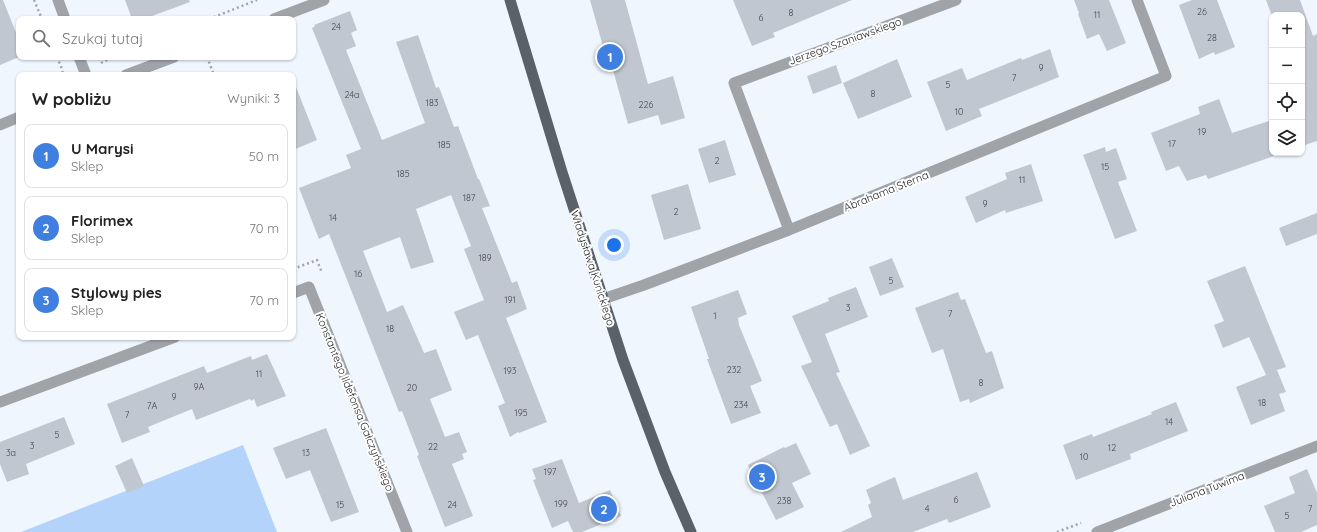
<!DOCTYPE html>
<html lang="pl">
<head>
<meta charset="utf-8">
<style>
	body { margin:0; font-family:Quicksand,sans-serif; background:#f2f2f2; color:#222 }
	.controls { position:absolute; right:12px; top:12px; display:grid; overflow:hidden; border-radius:8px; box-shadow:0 1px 3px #0004 }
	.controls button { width:36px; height:36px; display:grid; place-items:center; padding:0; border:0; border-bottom:1px solid #e0e0e0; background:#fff; color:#222; font:20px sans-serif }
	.you { position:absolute; left:614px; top:245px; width:14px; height:14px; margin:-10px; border:3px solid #fff; border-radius:50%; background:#1a73e8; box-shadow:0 0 0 6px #1a73e833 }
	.badge { display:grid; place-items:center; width:26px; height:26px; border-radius:50%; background:#246bbb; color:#fff; font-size:13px; font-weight:700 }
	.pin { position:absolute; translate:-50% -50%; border:2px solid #fff; box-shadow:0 1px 4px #0006 }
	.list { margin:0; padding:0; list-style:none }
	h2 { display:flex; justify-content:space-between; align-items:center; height:52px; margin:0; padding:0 16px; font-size:17px }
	h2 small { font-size:13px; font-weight:400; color:#767676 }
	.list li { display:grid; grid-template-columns:26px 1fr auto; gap:12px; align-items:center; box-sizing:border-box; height:64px; margin:0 8px 8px; padding:0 8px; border:1px solid #e0e0e0; border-radius:8px }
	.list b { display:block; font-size:15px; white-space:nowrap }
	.list p { margin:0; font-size:13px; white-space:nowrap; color:#767676 }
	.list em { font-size:13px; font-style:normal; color:#767676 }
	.icon { flex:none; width:22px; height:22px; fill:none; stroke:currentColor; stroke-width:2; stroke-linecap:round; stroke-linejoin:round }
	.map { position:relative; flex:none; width:1317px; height:532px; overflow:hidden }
	.search { position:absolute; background:#fff; box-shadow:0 1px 3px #0004; left:16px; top:16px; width:280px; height:44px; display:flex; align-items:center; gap:10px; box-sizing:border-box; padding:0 14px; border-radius:8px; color:#767676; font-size:15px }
	.panel { position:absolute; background:#fff; box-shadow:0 1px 3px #0004; left:16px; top:72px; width:280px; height:268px; border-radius:8px }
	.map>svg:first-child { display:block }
	.green { fill:#b3d3fb }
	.building { fill:#c0c7d1 }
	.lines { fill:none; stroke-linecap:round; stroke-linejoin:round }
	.path { stroke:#a0a6ac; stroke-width:2.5; stroke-dasharray:2 3; stroke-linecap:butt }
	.minor { stroke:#a0a3a8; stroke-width:11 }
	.primary { stroke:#5b6168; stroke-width:11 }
	.labels { text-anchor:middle; stroke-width:4; stroke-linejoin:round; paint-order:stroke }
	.number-label { font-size:9px; fill:#42464b }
	.street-label { font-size:11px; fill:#181b1e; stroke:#fff }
</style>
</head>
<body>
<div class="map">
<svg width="1317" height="532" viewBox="0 0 1317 532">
	<rect width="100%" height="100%" fill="#eff6fe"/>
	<path class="green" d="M243 445 277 532H21Z"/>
	<path class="building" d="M0 0H3L19 40V57L0 65Z
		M125 0H189L190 2 144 19H132Z
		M590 0H625L648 84 673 76 685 118 661 125 658 115 628 124 611 63 608 64Z
		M733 0H852L773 33 775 37 752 46Z
		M1074 0H1109L1126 43 1107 51 1099 34 1087 39 1078 14 1079 13Z
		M1192 0H1217L1235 47 1215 55 1214 52 1199 59 1179 5Z
		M1266 0H1300L1313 36 1317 34V141L1302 146V110L1304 109 1302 103V15H1272V16Z
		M350 11 357 30 351 33 356 46 346 50 382 140 425 123 396 42 418 35 436 88 439 87 454 127 458 126 478 179H479L490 206 482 208 512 283 517 281 527 309 506 318 547 422 519 433 518 432 510 437 498 406 505 403 478 335 466 340 454 312 484 300 464 249 471 246 451 195 416 209 434 262 411 269 400 237 363 251 387 312 403 305 424 353 436 349 452 390 430 399 445 437 459 432 467 452 462 454 464 459 452 464 473 516 445 527 417 456 419 455 402 411 399 412 329 234 319 239 299 188 351 168 346 155 361 149 312 28 315 26 314 25Z
		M1050 49 1059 77 979 109 982 116 946 131 927 82 962 68 967 80 1021 58 1022 60Z
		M897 59 912 97 858 119 843 83Z
		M836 65 842 83 813 94 807 76Z
		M293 82H294L317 140 293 150Z
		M1219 99 1232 133 1272 120V153H1283L1208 179 1206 175 1187 181 1179 166 1166 171 1151 133 1200 114 1198 107Z
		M725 140 736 175 709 183 698 149Z
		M1105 147 1106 152 1116 148 1127 179 1118 182 1137 231 1115 239 1083 155Z
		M1031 164 1043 201 1006 213 1005 210 976 223 965 197 1007 179 1005 173Z
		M688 184 701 229 664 240 651 195Z
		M1317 213V234L1286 246 1279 228Z
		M892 258 904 287 880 296 869 267Z
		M1245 266 1286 367 1277 370 1286 392 1279 394 1285 411 1251 425 1236 387 1266 375 1249 337 1223 348 1214 325 1224 321 1207 281Z
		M856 287 868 317 825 334 840 372 836 373 870 446 850 455 837 424 830 427 801 366 812 362 792 316 829 301 828 298Z
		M738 290 747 314 738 318 739 325 762 381 750 386 761 413 731 424 707 359H709L691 307Z
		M958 292 961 300 965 299 986 353 992 351 1004 388 970 403 969 399 960 402 943 349 932 353 915 308Z
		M267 354 286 396 257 407 254 399 251 401 250 399 196 420 192 409 148 427 150 432 122 443 107 404 204 366 207 373 251 356 252 360Z
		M1176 402 1188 431 1130 454 1131 459 1076 480 1063 445 1092 434 1093 437 1152 414 1151 412Z
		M64 417 75 444 26 464 29 474 7 482 0 464V442Z
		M326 428 359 512 331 522 310 470 286 479 273 448Z
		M796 443 811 474 792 483 804 507 776 520 748 465 784 447 785 448Z
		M132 458 144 486 127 493 115 466Z
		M562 459 579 503 610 490 621 516 582 532H573L568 521 552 528 533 480 536 479 532 469Z
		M1307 469 1317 493V525L1301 532H1275L1264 506 1295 493 1289 477Z
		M977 472 991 507 949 523 947 519 913 532H841L872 517 868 505 871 503 866 490 883 482 895 477 903 500Z"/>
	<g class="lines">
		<path class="path" d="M34 0 42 19
			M209 19 257 0
			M57 57 62 69 63 75
			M207 57 214 75
			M101 63 113 57
			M293 269 317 260 322 273
			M1057 532 1081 523"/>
		<path class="minor" d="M58 0 65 19
			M274 19 324 0
			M79 57 86 75
			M126 75 174 57
			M0 125 19 117
			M789 230 734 83 956 0
			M293 293 309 287 407 532
			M603 299 644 285 789 230 1166 76 1137 0
			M0 402 175 337
			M1097 532 1317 446"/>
		<path class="primary" d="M510 0 562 172 623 360 665 472 691 532"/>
	</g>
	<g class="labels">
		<g class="number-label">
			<text x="1202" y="15">26</text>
			<text x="791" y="16">8</text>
			<text x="1097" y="18">11</text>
			<text x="761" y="21">6</text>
			<text x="336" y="30">24</text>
			<text x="1212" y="41">28</text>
			<text x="1041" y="71">9</text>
			<text x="1014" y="81">7</text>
			<text x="948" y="88">5</text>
			<text x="873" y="97">8</text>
			<text x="352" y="98">24a</text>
			<text x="432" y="106">183</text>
			<text x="646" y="108">226</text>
			<text x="959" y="115">10</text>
			<text x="1202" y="135">19</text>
			<text x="1172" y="147">17</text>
			<text x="444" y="148">185</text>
			<text x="717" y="164">2</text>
			<text x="1105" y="170">15</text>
			<text x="403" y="177">185</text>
			<text x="1022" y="183">11</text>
			<text x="469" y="201">187</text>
			<text x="985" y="207">9</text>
			<text x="676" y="215">2</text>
			<text x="333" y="221">14</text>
			<text x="485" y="261">189</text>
			<text x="358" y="277">16</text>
			<text x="891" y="284">5</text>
			<text x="510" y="303">191</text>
			<text x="848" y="311">3</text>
			<text x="950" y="317">7</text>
			<text x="715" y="319">1</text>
			<text x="390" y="332">18</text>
			<text x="734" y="373">232</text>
			<text x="510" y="374">193</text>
			<text x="259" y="377">11</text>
			<text x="981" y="386">8</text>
			<text x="199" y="390">9A</text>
			<text x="412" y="391">20</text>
			<text x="174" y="400">9</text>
			<text x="1262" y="406">18</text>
			<text x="741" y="408">234</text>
			<text x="152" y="409">7A</text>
			<text x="521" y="416">195</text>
			<text x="127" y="418">7</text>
			<text x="1169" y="425">14</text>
			<text x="57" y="438">5</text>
			<text x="32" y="449">3</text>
			<text x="433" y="450">22</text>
			<text x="1112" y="451">12</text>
			<text x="11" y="456">3a</text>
			<text x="306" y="456">13</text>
			<text x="1084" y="460">10</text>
			<text x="550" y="475">197</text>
			<text x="956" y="503">6</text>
			<text x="784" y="504">238</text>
			<text x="561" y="507">199</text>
			<text x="340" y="508">15</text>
			<text x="452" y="508">24</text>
			<text x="927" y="512">4</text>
			<text x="1310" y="512">7</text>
			<text x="1287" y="519">5</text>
		</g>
		<g class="street-label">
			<text transform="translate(845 41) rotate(-20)" y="4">Jerzego Szaniawskiego</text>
			<text transform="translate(886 191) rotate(-22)" y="4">Abrahama Sterna</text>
			<text transform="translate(593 268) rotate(72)" y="4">Władysława Kunickiego</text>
			<text transform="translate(355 402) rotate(68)" y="4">Konstantego Ildefonsa Gałczyńskiego</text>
			<text transform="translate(1207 489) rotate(-21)" y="4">Juliana Tuwima</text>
		</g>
	</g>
</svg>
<div class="controls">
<button>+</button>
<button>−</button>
<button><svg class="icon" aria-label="locate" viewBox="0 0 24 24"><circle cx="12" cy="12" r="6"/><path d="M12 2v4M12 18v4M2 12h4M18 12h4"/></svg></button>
<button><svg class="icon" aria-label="layers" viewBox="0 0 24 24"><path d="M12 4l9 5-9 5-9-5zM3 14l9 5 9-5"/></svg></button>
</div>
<div class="you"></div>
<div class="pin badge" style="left:610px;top:57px;background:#3f7fe0">1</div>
<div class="pin badge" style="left:604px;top:509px;background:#3f7fe0">2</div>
<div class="pin badge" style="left:762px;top:477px;background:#3f7fe0">3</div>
<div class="search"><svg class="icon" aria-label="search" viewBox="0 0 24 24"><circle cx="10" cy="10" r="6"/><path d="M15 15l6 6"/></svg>Szukaj tutaj</div>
<section class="panel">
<h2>W pobliżu<small>Wyniki: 3</small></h2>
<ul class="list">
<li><span class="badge" style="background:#3f7fe0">1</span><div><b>U Marysi</b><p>Sklep</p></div><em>50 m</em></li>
<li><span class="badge" style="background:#3f7fe0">2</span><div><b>Florimex</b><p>Sklep</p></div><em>70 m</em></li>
<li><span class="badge" style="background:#3f7fe0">3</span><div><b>Stylowy pies</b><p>Sklep</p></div><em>70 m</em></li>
</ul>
</section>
</div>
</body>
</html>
